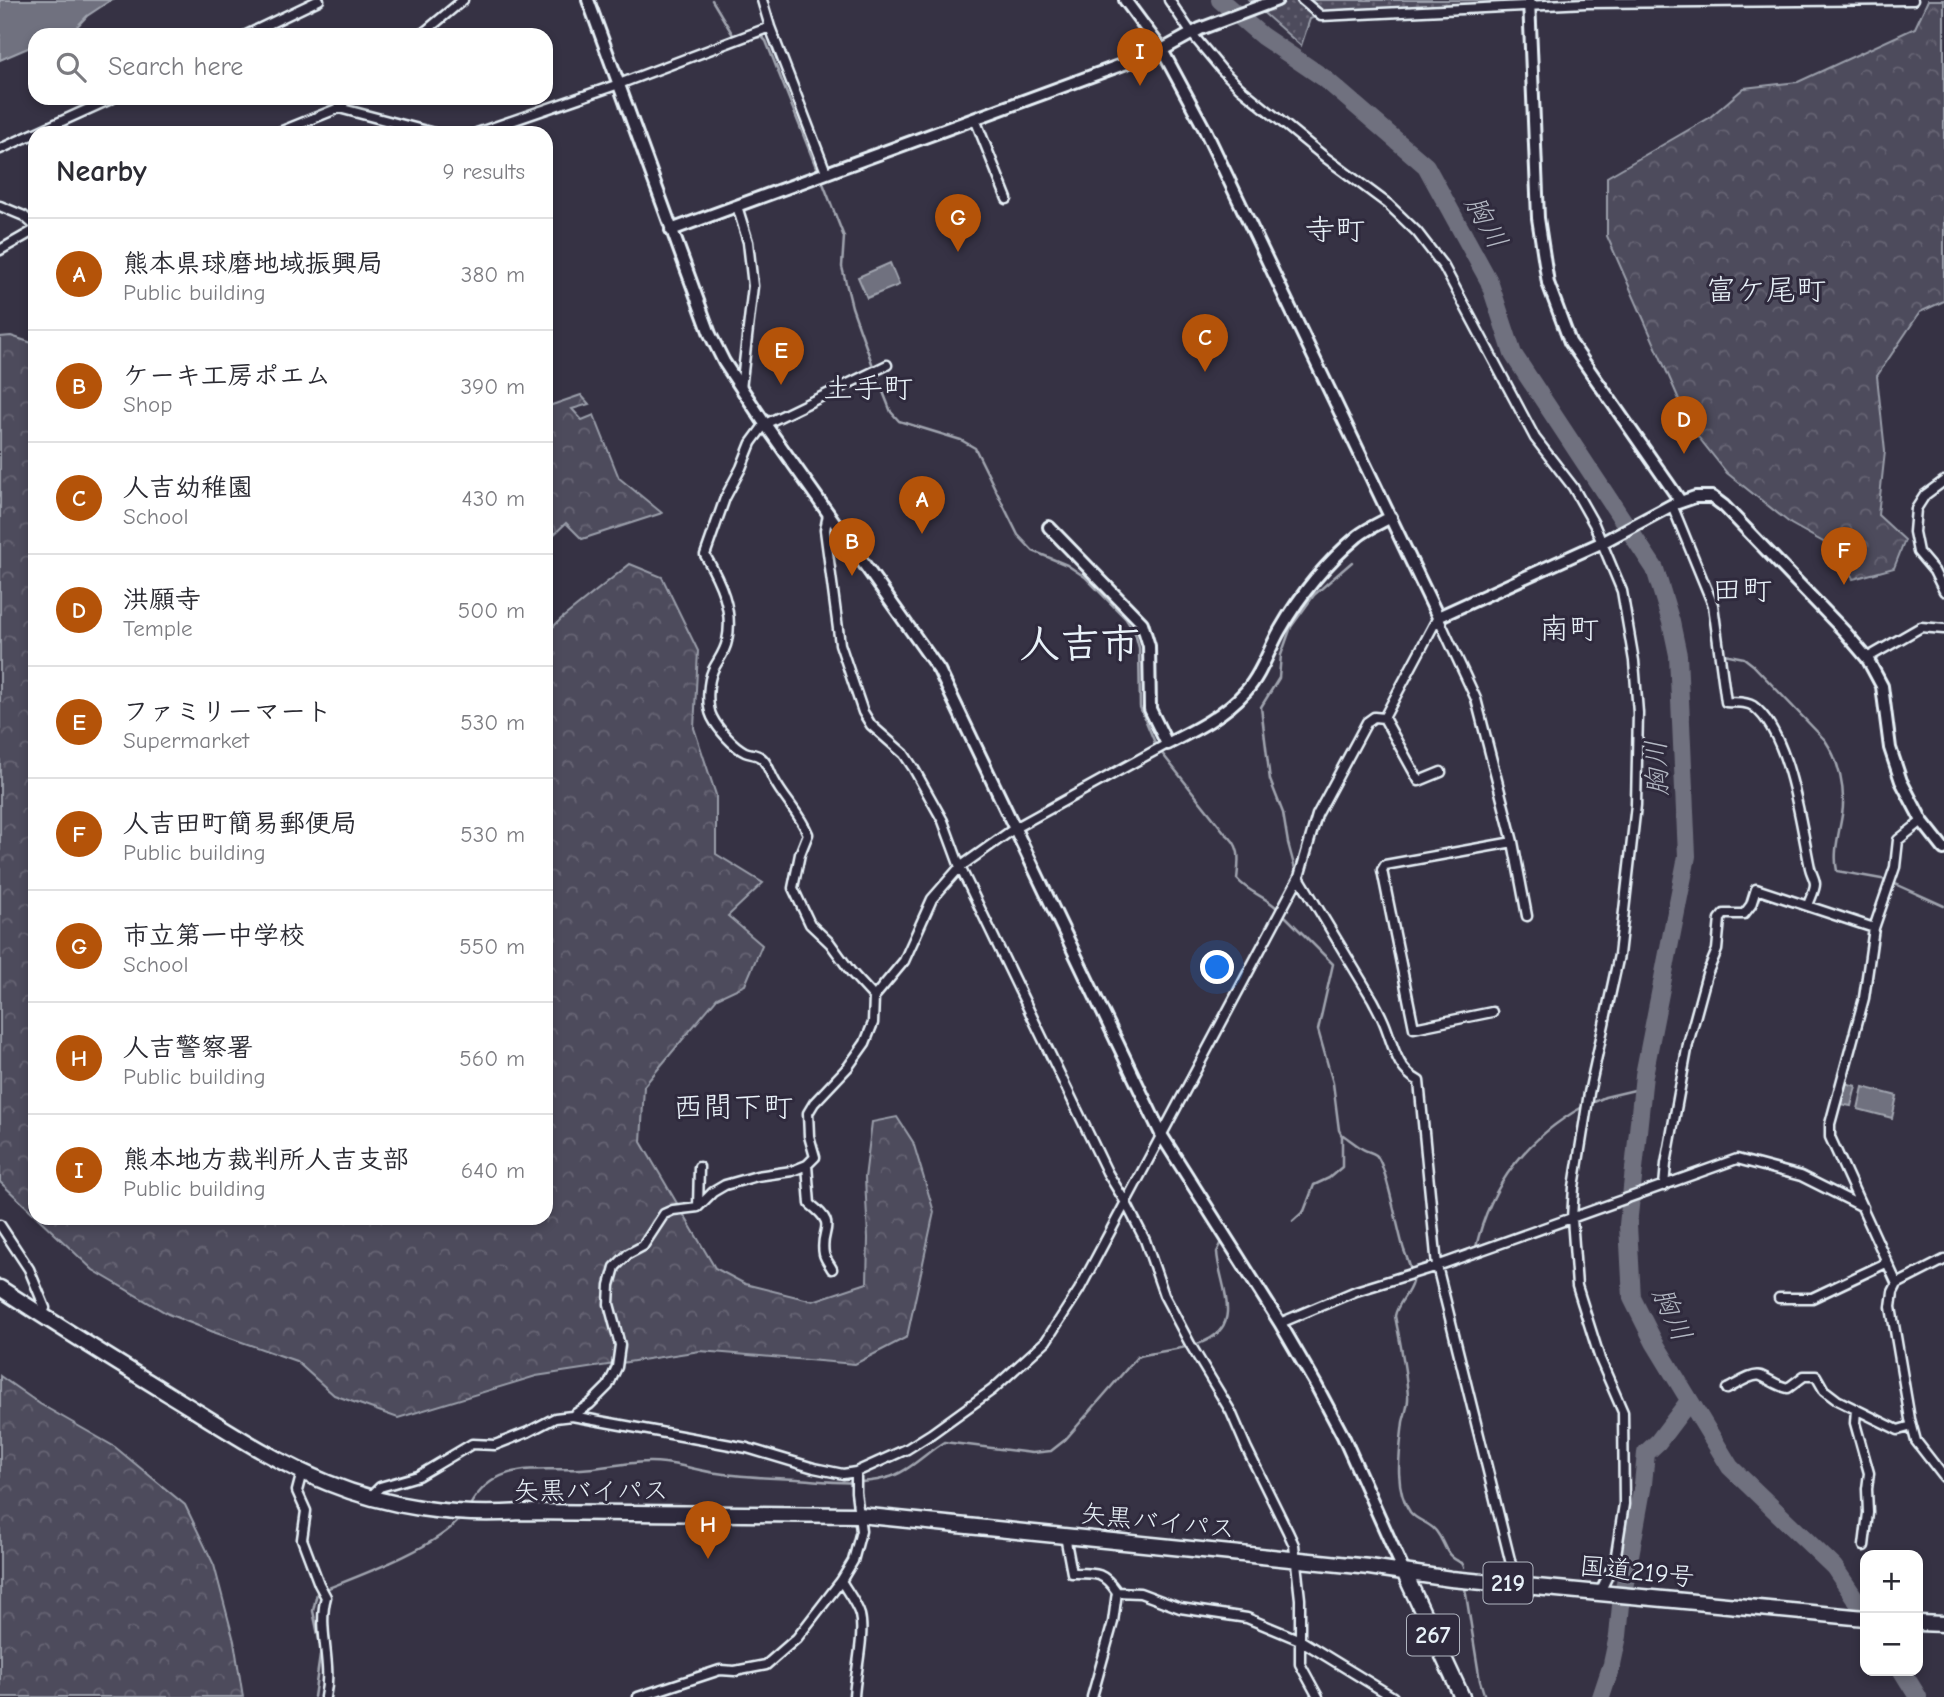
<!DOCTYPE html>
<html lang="en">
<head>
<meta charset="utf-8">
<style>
	body { margin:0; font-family:"Comic Neue","Klee One",sans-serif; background:#f2f2f3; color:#2b2b33 }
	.controls { position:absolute; right:21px; bottom:21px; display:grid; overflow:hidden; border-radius:14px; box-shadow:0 4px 10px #0003 }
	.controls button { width:63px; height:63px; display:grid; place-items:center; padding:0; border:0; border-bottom:2px solid #e1e1e2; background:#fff; color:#2b2b33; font:35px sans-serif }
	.you { position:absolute; left:1218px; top:968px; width:24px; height:24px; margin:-18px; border:5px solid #fff; border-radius:50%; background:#1a73e8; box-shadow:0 0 0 10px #1a73e833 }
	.badge { display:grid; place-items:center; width:46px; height:46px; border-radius:50%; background:#b45309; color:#fff; font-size:23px; font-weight:700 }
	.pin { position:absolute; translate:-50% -58px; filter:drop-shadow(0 2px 4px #0008) }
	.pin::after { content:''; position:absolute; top:37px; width:24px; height:21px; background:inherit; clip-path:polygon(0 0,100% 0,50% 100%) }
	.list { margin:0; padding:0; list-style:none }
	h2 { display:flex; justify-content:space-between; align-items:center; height:91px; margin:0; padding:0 28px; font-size:30px }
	h2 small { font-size:23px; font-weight:400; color:#7c7c81 }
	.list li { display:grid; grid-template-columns:46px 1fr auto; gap:21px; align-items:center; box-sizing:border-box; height:112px; padding:0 28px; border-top:2px solid #e1e1e2 }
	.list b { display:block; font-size:26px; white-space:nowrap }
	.list p { margin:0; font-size:23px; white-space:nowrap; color:#7c7c81 }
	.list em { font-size:23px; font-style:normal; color:#7c7c81 }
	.icon { flex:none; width:38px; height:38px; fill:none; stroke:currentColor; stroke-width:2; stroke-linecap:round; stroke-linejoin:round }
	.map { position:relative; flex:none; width:1944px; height:1697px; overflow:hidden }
	.search { position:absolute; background:#fff; box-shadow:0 4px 10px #0003; left:28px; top:28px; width:525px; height:77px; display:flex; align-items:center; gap:18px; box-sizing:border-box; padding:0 24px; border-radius:21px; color:#7c7c81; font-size:26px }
	.panel { position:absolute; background:#fff; box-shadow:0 4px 10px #0003; left:28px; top:126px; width:525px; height:1099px; border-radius:21px }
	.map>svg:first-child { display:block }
	.forest { fill:url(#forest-crowns); stroke:#9a9eaa; stroke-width:2 }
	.park { fill:url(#park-dots); stroke:#9a9eaa; stroke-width:2 }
	.water { fill:#70717f; stroke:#a0a4af; stroke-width:2 }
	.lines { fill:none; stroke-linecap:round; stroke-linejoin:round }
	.stream { stroke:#a0a4af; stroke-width:2.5 }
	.river { stroke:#70717f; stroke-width:18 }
	.minor-casing { stroke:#e8f1f8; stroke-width:13 }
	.tertiary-casing { stroke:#e8f1f8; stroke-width:16 }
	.trunk-casing { stroke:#e8f1f8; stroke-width:19 }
	.minor { stroke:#2f2a3d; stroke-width:8 }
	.tertiary { stroke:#2f2a3d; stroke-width:10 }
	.trunk { stroke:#2f2a3d; stroke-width:14 }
	.labels { text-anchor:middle; stroke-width:6; stroke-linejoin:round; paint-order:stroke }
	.shield { fill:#2f2a3d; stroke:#b0b5c0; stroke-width:2 }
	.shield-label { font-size:24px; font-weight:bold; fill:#e8f1f8 }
	.street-label { font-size:26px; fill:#e8f1f8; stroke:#2f2a3d }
	.water-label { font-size:28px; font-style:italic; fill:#b2b7c2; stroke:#2f2a3d }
	.quarter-label { font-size:30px; fill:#e8f1f8; stroke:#2f2a3d }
	.town-label { font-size:40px; font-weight:bold; fill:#e8f1f8; stroke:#2f2a3d }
</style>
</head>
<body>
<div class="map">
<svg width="1944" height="1697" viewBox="0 0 1944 1697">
	<defs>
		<pattern id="forest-crowns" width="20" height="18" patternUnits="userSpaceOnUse" patternTransform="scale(1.75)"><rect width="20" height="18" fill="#4d4b5c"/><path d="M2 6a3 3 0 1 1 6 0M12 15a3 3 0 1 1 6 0" fill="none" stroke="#676574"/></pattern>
		<pattern id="park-dots" width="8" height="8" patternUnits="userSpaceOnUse" patternTransform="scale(1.75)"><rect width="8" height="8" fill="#4d4b5c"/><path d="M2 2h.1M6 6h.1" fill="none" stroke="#676574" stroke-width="1.8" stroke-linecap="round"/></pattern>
	</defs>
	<rect width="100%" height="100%" fill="#363244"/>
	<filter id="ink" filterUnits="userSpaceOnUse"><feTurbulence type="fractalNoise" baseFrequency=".0143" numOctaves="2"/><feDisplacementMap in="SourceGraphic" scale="14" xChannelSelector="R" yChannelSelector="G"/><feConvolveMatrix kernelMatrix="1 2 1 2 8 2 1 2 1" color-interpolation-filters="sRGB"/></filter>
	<g filter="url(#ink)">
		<path class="forest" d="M1928 0H1944V301L1920 312 1877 376 1885 451 1878 515 1905 540 1894 568 1853 579 1841 552 1791 524 1727 473 1692 429 1607 236V177L1709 118 1744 88 1798 82 1915 28Z
			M11 336 35 344V1215L0 1182V337Z
			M581 395 589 404 572 409 582 420 594 415 619 478 662 513 582 539 566 523 546 542V407Z
			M630 564 662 577 698 651 694 728 716 795V854L763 883 728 916 762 945 745 985 717 998 644 1086 641 1142 715 1268 745 1284 813 1301 867 1283 868 1238 865 1178 872 1122 897 1117 913 1142 934 1212 907 1337 855 1364 700 1351 536 1376 398 1418 334 1395 296 1361 216 1333 168 1314 93 1270 38 1218H546V634L561 619Z
			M0 1376 40 1404 115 1447 185 1505 214 1565 234 1641 243 1697H0Z"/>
		<path class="park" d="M1249 0H1747L1323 14 1310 19 1301 46Z"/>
		<path class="water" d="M0 0H111L87 16 69 35H35V45L0 60Z
			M890 263 899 285 867 298 858 277Z
			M1845 1083 1856 1086 1851 1106 1840 1104Z
			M1863 1087 1897 1096 1892 1118 1858 1109Z"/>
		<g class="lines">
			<path class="stream" d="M712 0 733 35
				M751 38 762 37 766 41 818 172
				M821 178 844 237 842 267 852 307 874 369
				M876 374 891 412 899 421 961 440 975 448 1018 535 1033 551 1067 565 1085 577 1126 619 1135 633 1139 648 1140 707 1155 743
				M1724 654 1744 658 1753 665 1825 740C1839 761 1846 790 1842 815 1839 834 1833 852 1837 871L1887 880
				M1161 752 1225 833C1242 846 1239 860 1237 879 1249 893 1265 896 1278 909
				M1295 869 1288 843 1283 813 1270 780 1261 707 1279 678 1281 655 1291 627 1314 595 1352 562
				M1893 883 1944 906
				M1283 914 1333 964 1318 1030 1333 1083 1339 1130 1342 1136V1167L1329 1178 1314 1185 1304 1211 1293 1221
				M1590 1104 1605 1097 1643 1088
				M1343 1135C1349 1139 1355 1144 1361 1148 1365 1151 1372 1152 1376 1155 1386 1164 1398 1232 1404 1250 1407 1259 1414 1272 1412 1282 1409 1295 1397 1303 1395 1316 1400 1342 1406 1369 1408 1396 1409 1404 1405 1413 1403 1422 1400 1450 1393 1487 1410 1512 1417 1521 1429 1522 1436 1531 1447 1545 1443 1555 1462 1563L1464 1567
				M1427 1265 1476 1247C1491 1183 1527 1138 1584 1106
				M469 1507C495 1460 535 1471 581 1469 609 1468 636 1459 665 1463 683 1465 700 1471 717 1473 743 1477 770 1478 797 1479 825 1481 857 1486 886 1478 908 1473 925 1453 944 1442L1032 1453 1051 1451 1065 1440 1137 1357C1164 1347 1225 1352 1227 1312 1228 1292 1218 1272 1217 1252L1221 1244
				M1465 1588 1480 1681 1485 1697
				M326 1589C364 1574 435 1548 461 1518
				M314 1697 321 1649 313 1611 317 1593 319 1592"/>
			<path class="river" d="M1220 0 1262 36 1324 78 1426 166 1489 281 1513 354 1655 569 1671 622 1678 655 1687 856 1644 1075 1628 1225 1632 1298 1654 1342 1730 1467 1834 1567 1865 1613
				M1902 1671 1918 1697
				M1601 1697 1612 1664 1618 1636 1621 1605 1643 1484 1646 1453 1658 1442 1689 1401"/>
			<g class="minor-casing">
				<path id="minor" d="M762 0 770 27 826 172
					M1169 0 1192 34 1222 70 1240 88 1326 158 1388 204 1417 232 1444 267 1535 438 1573 487 1594 524 1622 591 1634 661 1638 713 1636 805 1619 955 1589 1093 1574 1187 1572 1218 1577 1286 1600 1359 1623 1412 1624 1504 1615 1561 1600 1592
					M1302 0 1321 16 1586 3 1913 0
					M246 35 319 0
					M421 35 463 0
					M339 108 434 133
					M975 119 1007 199
					M277 133 339 108 349 98
					M477 133 619 84 770 27
					M0 149 113 98
					M0 206 24 216 35 226
					M737 206 748 242 753 286 741 389
					M0 250 35 230
					M1944 481 1925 495 1916 509 1914 532 1918 552 1934 571 1944 591
					M1672 505 1713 605 1726 702C1735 703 1745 701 1753 706 1790 733 1801 826 1810 868 1811 873 1815 879 1815 884 1815 890 1810 899 1808 905
					M828 514 825 530 840 644 863 712 871 725 904 754 914 769 943 821 960 867 1107 1172 1126 1203 1145 1240 1164 1295 1190 1344 1231 1412 1247 1449 1288 1532 1294 1545 1300 1599V1664L1318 1697
					M1438 617 1476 699 1513 842 1385 865 1382 870 1414 1028 1492 1012
					M1867 658 1921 627 1944 629
					M1384 718 1438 617
					M1513 842 1527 916
					M1299 877 1373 1000C1376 1006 1380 1013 1383 1020 1393 1042 1395 1069 1419 1081L1437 1266 1516 1584
					M1874 928 1895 867 1898 840 1922 821
					M874 997 851 972 830 943 810 924 793 888 800 854 808 834C800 814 784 799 774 780 770 773 767 761 760 757 756 754 750 754 745 752 733 746 718 729 712 717 706 705 708 681 713 670 718 660 725 652 727 641 734 610 720 581 705 555L725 498 741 468 751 443 765 424 887 365
					M1664 1186 1666 1164 1688 1044 1707 974 1717 950 1720 919 1724 914H1744L1751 905 1756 889 1874 928 1864 998 1830 1124V1137L1897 1284
					M698 1207 713 1192 725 1185 757 1176 792 1171 807 1165
					M0 1225 29 1269 45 1308
					M1944 1260 1897 1284 1893 1292 1891 1307 1910 1419 1916 1441 1944 1477
					M832 1269C830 1265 825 1259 824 1254 819 1228 840 1227 810 1204L807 1165 815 1157 809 1136 808 1113 814 1103 848 1067 865 1043 873 1023 874 997 904 961 932 899 960 867 1015 828 1167 744
					M1779 1298H1812L1886 1263
					M1280 1323 1356 1291 1437 1266 1737 1159 1801 1176 1863 1207
					M1727 1389C1736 1385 1752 1373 1761 1376 1771 1380 1777 1386 1788 1388L1804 1376H1816L1824 1390 1837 1400 1898 1430 1912 1426
					M1856 1409 1855 1423 1869 1473 1867 1489 1868 1513 1864 1546
					M572 1416 747 1448 814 1468 843 1474 856 1472 907 1449 931 1434 992 1390 1046 1341 1079 1290 1299 877 1317 815 1367 722 1374 717 1384 718 1419 781 1441 772
					M302 1472 297 1491 306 1511 302 1539 319 1584 326 1597C317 1629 333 1664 325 1697
					M371 1496 380 1487 418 1476 472 1444 495 1445 528 1432 555 1418 572 1416 590 1404 608 1386 617 1367 620 1345 609 1304 610 1285 615 1267 628 1254 643 1246 664 1214 673 1210 698 1207 699 1167
					M1065 1536 1072 1573C1097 1573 1103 1572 1117 1592L1113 1622 1092 1697
					M841 1581C847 1591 857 1604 860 1615 865 1635 855 1674 854 1697
					M1117 1592 1140 1593 1180 1608 1247 1618 1300 1640 1393 1697
					M638 1697 720 1670 735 1671 766 1665 797 1638 841 1581 853 1561 861 1531 856 1492V1472"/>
			</g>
			<g class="tertiary-casing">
				<path id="tertiary" d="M588 0 710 334 724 362 765 424 939 670 1162 1136 1280 1323 1316 1385 1343 1436 1404 1572
					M1125 0 1162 50 1204 128 1438 617 1603 542 1672 505 1695 497H1712L1724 506 1845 632 1867 658 1882 686 1890 748 1901 781 1922 821 1944 849
					M1529 0 1538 218 1548 283 1570 342 1681 502
					M671 230 1162 50 1200 29 1277 0
					M1049 527 1142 623 1149 646 1150 709 1167 744C1195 730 1225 715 1246 691 1261 675 1269 649 1280 630 1300 595 1327 562 1358 536 1368 528 1380 523 1391 517"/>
			</g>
			<g class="trunk-casing">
				<path id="trunk" d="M0 1288C56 1325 113 1360 170 1395 221 1426 272 1461 328 1483 387 1507 456 1517 520 1512L859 1515 1369 1567 1451 1579 1865 1618
					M1404 1572 1462 1697
					M1918 1623 1944 1624"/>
			</g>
			<use href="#minor" class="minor"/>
			<use href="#tertiary" class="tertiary"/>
			<use href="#trunk" class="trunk"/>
		</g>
	</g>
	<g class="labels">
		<g class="shield">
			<rect x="1483.5" y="1562.5" width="49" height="41" rx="5"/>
			<rect x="1407" y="1614.5" width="52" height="41" rx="5"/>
		</g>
		<g class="shield-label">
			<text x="1508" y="1591">219</text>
			<text x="1433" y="1643">267</text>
		</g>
		<g class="street-label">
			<text x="591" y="1499">矢黒バイパス</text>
			<text transform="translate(1158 1521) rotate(6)" y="9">矢黒バイパス</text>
			<text transform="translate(1637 1571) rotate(6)" y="9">国道219号</text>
		</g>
		<g class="water-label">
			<text transform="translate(1487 222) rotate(61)" y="10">胸川</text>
			<text transform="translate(1656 768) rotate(-92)" y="10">胸川</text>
			<text transform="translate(1673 1314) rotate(66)" y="10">胸川</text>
		</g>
		<g class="quarter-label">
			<text x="1335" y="240">寺町</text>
			<text x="1766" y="300">富ケ尾町</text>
			<text x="868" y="398">土手町</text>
			<text x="1742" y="600">田町</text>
			<text x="1569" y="639">南町</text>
			<text x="733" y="1117">西間下町</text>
		</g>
		<g class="town-label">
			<text x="1080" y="657">人吉市</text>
		</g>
	</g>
</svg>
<div class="controls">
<button>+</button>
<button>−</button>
</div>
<div class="you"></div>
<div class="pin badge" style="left:922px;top:534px">A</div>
<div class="pin badge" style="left:852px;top:576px">B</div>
<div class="pin badge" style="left:1205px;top:372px">C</div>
<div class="pin badge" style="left:1684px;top:454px">D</div>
<div class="pin badge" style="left:781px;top:385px">E</div>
<div class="pin badge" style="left:1844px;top:585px">F</div>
<div class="pin badge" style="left:958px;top:252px">G</div>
<div class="pin badge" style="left:708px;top:1559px">H</div>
<div class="pin badge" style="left:1140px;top:86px">I</div>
<div class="search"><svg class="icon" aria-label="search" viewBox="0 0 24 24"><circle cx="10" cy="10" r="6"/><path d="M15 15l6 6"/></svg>Search here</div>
<section class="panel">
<h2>Nearby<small>9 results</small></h2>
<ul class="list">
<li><span class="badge">A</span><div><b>熊本県球磨地域振興局</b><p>Public building</p></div><em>380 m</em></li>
<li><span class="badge">B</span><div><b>ケーキ工房ポエム</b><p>Shop</p></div><em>390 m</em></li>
<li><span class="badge">C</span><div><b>人吉幼稚園</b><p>School</p></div><em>430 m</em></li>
<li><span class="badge">D</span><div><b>洪願寺</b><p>Temple</p></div><em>500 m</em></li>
<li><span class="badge">E</span><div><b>ファミリーマート</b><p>Supermarket</p></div><em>530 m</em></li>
<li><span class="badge">F</span><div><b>人吉田町簡易郵便局</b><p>Public building</p></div><em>530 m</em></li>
<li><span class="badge">G</span><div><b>市立第一中学校</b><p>School</p></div><em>550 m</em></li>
<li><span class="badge">H</span><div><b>人吉警察署</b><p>Public building</p></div><em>560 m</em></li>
<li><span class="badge">I</span><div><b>熊本地方裁判所人吉支部</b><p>Public building</p></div><em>640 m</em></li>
</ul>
</section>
</div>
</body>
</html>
